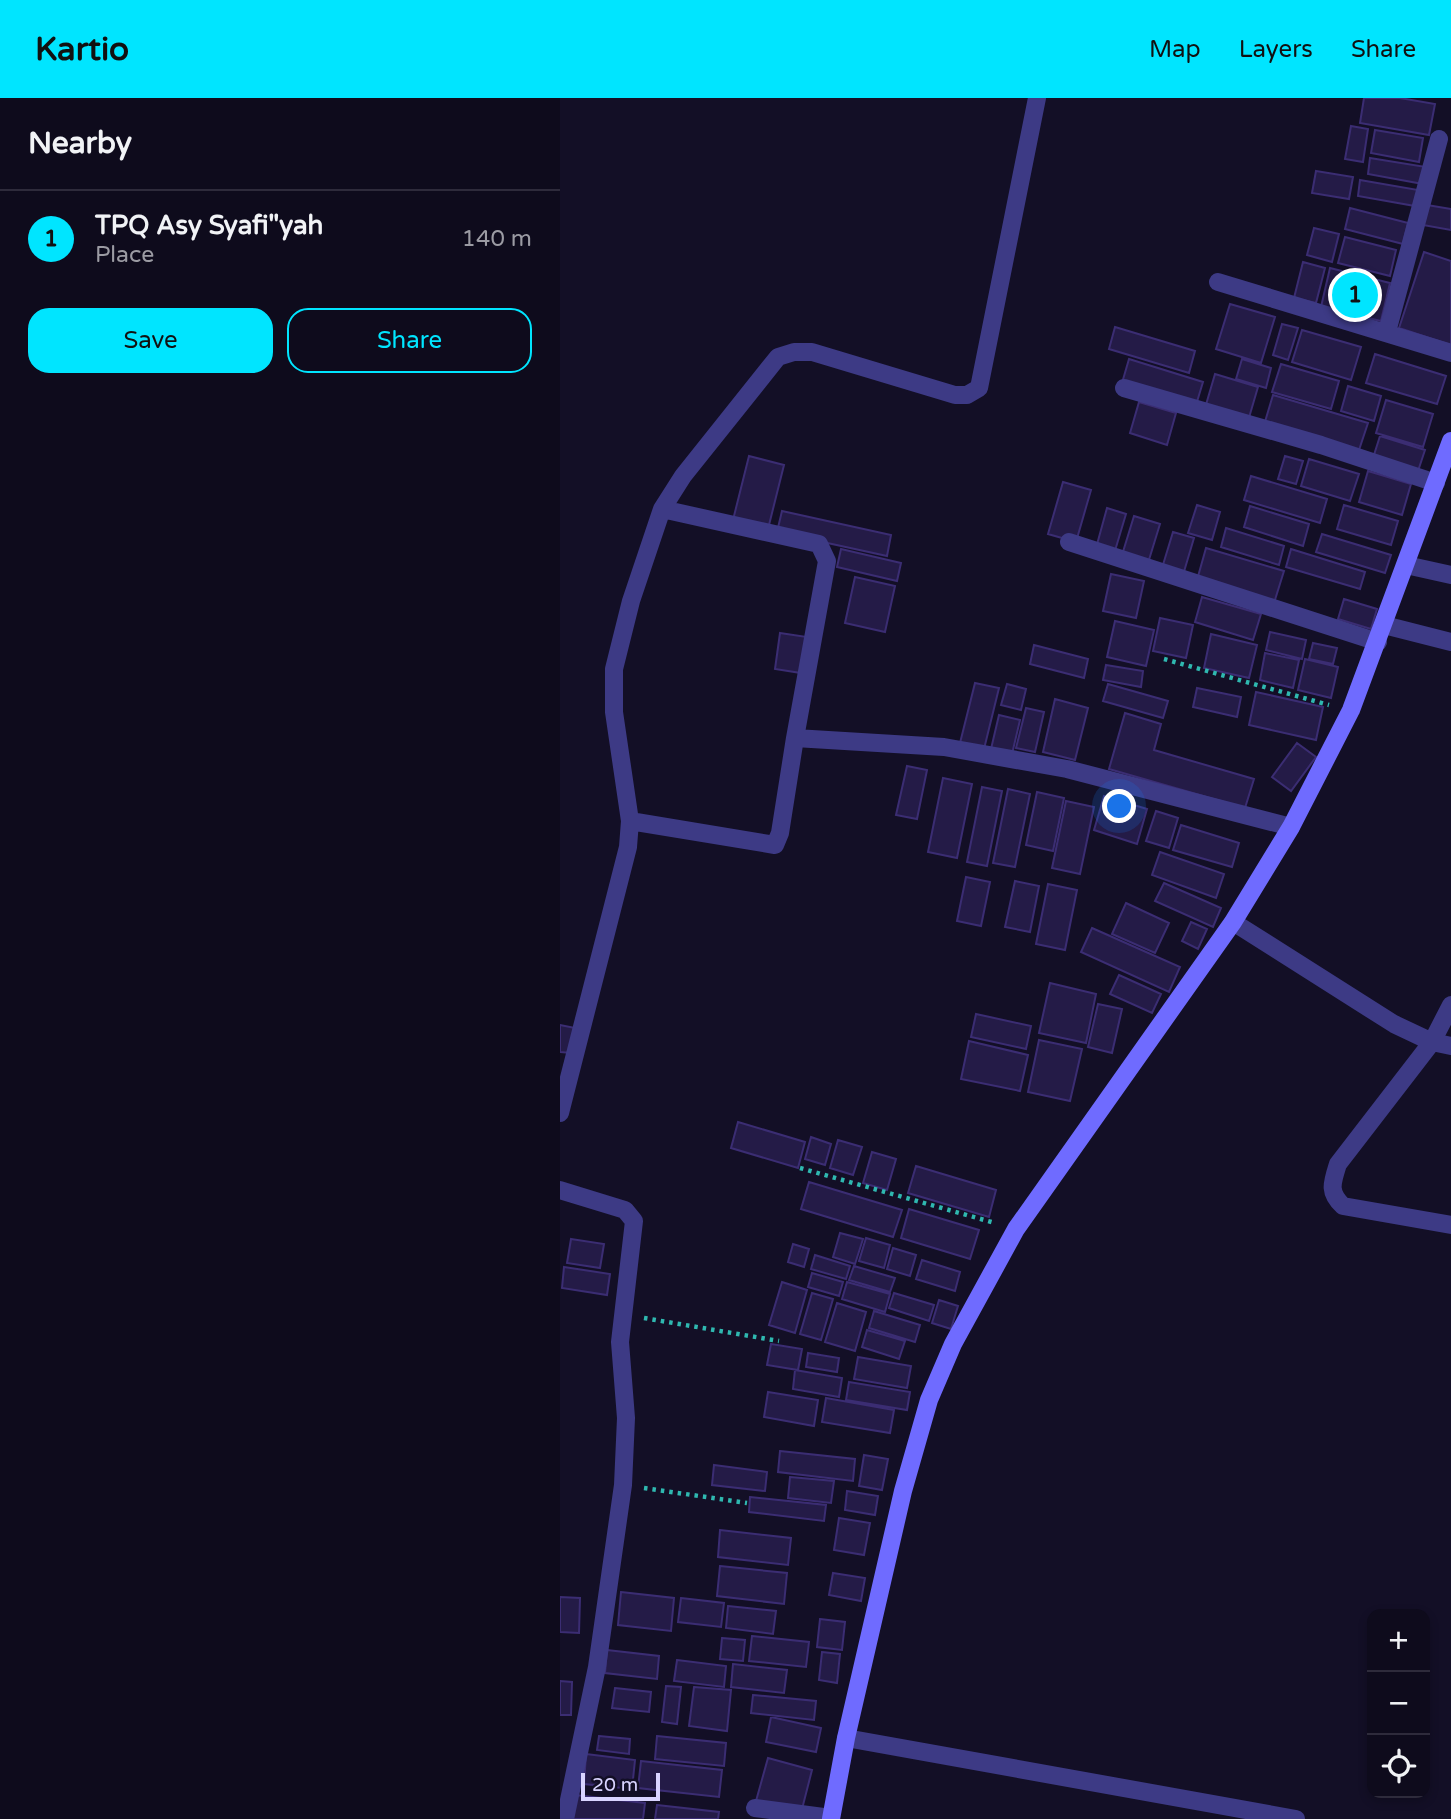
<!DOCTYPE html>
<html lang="en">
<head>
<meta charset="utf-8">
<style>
	body { margin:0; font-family:"Varela Round",sans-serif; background:#171425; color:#f1f3f6 }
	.controls { position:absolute; right:21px; bottom:21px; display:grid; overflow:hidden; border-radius:14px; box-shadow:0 4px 10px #0003 }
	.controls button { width:63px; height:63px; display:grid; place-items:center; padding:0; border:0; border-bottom:2px solid #2e2b3b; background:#0e0b1c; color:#f1f3f6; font:35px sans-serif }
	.scale { position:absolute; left:21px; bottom:18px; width:79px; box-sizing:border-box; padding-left:7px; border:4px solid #d9d4ff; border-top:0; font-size:19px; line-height:24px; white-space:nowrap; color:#d9d4ff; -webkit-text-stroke:5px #130f26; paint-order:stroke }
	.you { position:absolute; left:560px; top:709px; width:24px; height:24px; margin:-18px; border:5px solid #fff; border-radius:50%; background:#1a73e8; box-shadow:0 0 0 10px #1a73e833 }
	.badge { display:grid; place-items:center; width:46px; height:46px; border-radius:50%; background:#00e5ff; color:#111; font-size:23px; font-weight:700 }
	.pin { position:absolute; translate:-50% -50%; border:4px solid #fff; box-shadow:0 2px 7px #0006 }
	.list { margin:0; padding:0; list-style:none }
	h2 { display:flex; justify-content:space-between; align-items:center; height:91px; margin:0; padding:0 28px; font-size:30px }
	h2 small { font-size:23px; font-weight:400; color:#9b9ba3 }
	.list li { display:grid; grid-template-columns:46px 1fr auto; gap:21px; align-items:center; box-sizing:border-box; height:98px; padding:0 28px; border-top:2px solid #2e2b3b }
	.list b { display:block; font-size:26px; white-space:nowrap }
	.list p { margin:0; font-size:23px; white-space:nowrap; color:#9b9ba3 }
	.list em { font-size:23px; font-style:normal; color:#9b9ba3 }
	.actions { display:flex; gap:14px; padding:21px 28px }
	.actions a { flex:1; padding:16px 0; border:2px solid #00e5ff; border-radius:21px; text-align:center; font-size:24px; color:#00e5ff }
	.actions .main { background:#00e5ff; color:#111 }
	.icon { flex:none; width:38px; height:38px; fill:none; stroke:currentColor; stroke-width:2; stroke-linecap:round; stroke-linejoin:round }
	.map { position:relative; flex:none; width:891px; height:1721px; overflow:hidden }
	header { display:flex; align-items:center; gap:42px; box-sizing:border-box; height:98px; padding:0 35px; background:#00e5ff; color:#111 }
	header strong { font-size:33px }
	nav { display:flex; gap:38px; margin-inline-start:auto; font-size:24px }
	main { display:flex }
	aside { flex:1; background:#0e0b1c }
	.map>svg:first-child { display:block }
	.building { fill:#241b47; stroke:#3b2d73; stroke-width:2 }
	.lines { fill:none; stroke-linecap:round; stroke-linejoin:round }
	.path { stroke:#2fb8b0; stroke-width:4.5; stroke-dasharray:3.5 5; stroke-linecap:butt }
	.street { stroke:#3d3a85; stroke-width:18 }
	.secondary { stroke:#6f6bff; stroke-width:18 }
</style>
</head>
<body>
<header>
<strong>Kartio</strong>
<nav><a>Map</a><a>Layers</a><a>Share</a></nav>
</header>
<main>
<aside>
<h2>Nearby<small></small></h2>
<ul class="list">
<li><span class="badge">1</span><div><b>TPQ Asy Syafi&quot;yah</b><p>Place</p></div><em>140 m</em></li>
</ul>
<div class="actions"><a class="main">Save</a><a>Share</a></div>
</aside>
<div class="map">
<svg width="891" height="1721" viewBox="0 0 891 1721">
	<rect width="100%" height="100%" fill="#130f26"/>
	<path class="building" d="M804 0H840L875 6 869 37 800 25Z
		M791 28 808 31 803 64 785 61Z
		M815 32 863 40 859 64 811 55Z
		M810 60 866 69 863 86 808 76Z
		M756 73 793 79 789 101 752 95Z
		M800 82 858 92 855 108 798 98Z
		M867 107 891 111V132L863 127Z
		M790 110 848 125 843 146 785 131Z
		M754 130 779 136 772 164 747 157Z
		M785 139 836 152 830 178 778 165Z
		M864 154 891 163V247L839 230Z
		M743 164 765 170 756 205 734 200Z
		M770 170 830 185 821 223 761 209Z
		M670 206 715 219 701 265 656 251Z
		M722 226 738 230 728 262 713 257Z
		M555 229 635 253 629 275 549 251Z
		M742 232 801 249 791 282 732 264Z
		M815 256 886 278 877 306 806 285Z
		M569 261 643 284 636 307 562 285Z
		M682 261 711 270 706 290 676 281Z
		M721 266 779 283 771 311 712 294Z
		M655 276 698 289 688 323 645 310Z
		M788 288 821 298 814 323 781 313Z
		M713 297 808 325 798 355 704 327Z
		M826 302 873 316 863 349 816 335Z
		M579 304 616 315 607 347 570 335Z
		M820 338 865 352 858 373 813 360Z
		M189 358 224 367 208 431 173 422Z
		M725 358 743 363 736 386 718 381Z
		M749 361 799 376 790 403 741 388Z
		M808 373 851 386 842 417 799 404Z
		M691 378 767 401 760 425 684 402Z
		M503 384 531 392 516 444 488 436Z
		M637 407 660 414 652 442 628 435Z
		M784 407 838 423 831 447 777 431Z
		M690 408 749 426 743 448 684 429Z
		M547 410 566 416 554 456 536 450Z
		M222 413 331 437 327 458 217 434Z
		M574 418 600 426 588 465 562 457Z
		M666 430 724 448 719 467 661 449Z
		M613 434 634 440 623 477 602 470Z
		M762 436 831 457 825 475 756 454Z
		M646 450 724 473 714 505 637 482Z
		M281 451 341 465 337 483 277 469Z
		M731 451 805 474 800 491 726 469Z
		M551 476 584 483 576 520 543 513Z
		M295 479 335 488 325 534 285 525Z
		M642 499 701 516 693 542 635 524Z
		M784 501 817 511 811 531 778 521Z
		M600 520 633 527 626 560 593 553Z
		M555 523 594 532 586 568 547 559Z
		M710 534 746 542 742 561 706 552Z
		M220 535 247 539 241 575 215 571Z
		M651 536 697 547 689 580 644 570Z
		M753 545 777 550 773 566 749 561Z
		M474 547 528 561 524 580 470 566Z
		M705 555 739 562 733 590 700 582Z
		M745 561 778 569 771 600 738 592Z
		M546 567 583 573 581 589 543 582Z
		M415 585 439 590 424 651 400 645Z
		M447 586 466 591 461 612 441 607Z
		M548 586 608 603 603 620 543 603Z
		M637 590 681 599 677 619 633 609Z
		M696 594 763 609 756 642 689 627Z
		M495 601 528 610 515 662 483 654Z
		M466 610 484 614 475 654 456 650Z
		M565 615 601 626 594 652 694 681 685 710 549 671Z
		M439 617 460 622 452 656 431 651Z
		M737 645 756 659 731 693 712 679Z
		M347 668 367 672 357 721 336 717Z
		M383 680 412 686 397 760 368 754Z
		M422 689 442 693 427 768 407 764Z
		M448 691 470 696 455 769 433 765Z
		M477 694 504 700 493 753 466 747Z
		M544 698 587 711 577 746 534 732Z
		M506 703 534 709 520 776 492 770Z
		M596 713 618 720 609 750 586 743Z
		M621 727 679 745 672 769 613 752Z
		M600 754 664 776 656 800 592 777Z
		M406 779 430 784 421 828 397 823Z
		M455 783 479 788 470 834 445 829Z
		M604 785 661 810 653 829 595 803Z
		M488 786 517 792 505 852 476 846Z
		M566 805 609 825 595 855 552 836Z
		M631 824 647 831 638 851 622 843Z
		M532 830 620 869 609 894 521 854Z
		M559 877 601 896 592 915 550 896Z
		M490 885 536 896 526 945 479 935Z
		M538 906 562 911 552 955 528 949Z
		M416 916 471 928 466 951 411 939Z
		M0 927 15 930 11 955 0 954Z
		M479 942 522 951 510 1003 468 994Z
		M409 943 468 957 460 993 401 981Z
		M178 1024 245 1044 238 1070 171 1050Z
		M251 1039 271 1046 265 1067 245 1061Z
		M278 1042 302 1049 293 1077 270 1070Z
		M312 1054 336 1061 327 1092 303 1085Z
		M356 1068 436 1092 429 1119 348 1095Z
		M249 1084 342 1112 333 1139 241 1111Z
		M349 1111 419 1132 410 1161 341 1140Z
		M280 1135 303 1141 295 1166 273 1159Z
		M306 1140 330 1147 324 1170 299 1163Z
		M11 1141 44 1146 40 1170 7 1165Z
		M233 1146 249 1151 244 1169 228 1164Z
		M333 1150 356 1157 350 1178 327 1171Z
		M255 1157 290 1168 286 1181 251 1171Z
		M362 1162 400 1174 395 1193 356 1181Z
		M294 1168 335 1180 330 1194 289 1182Z
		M4 1169 50 1176 47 1197 2 1190Z
		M252 1175 283 1184 279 1198 248 1189Z
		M222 1184 247 1192 235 1235 209 1227Z
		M287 1184 330 1196 325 1214 282 1201Z
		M252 1195 273 1201 261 1242 240 1236Z
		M334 1195 374 1207 369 1223 329 1210Z
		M379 1202 398 1208 391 1231 372 1225Z
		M277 1205 306 1214 295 1253 265 1244Z
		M314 1213 360 1227 355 1244 309 1230Z
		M307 1232 345 1243 339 1261 302 1249Z
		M211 1246 242 1251 238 1272 207 1267Z
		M248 1255 279 1260 277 1274 246 1269Z
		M298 1259 351 1268 347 1290 294 1281Z
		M235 1272 282 1280 279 1299 233 1291Z
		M289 1284 350 1294 347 1312 286 1302Z
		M208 1294 258 1302 254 1328 204 1319Z
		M266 1300 334 1312 330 1335 262 1324Z
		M220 1353 295 1361 293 1383 218 1374Z
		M304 1357 328 1361 322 1392 299 1388Z
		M154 1367 207 1374 205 1393 152 1387Z
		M230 1379 274 1383 271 1405 228 1400Z
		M287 1393 318 1398 315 1417 285 1412Z
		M190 1399 266 1407 264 1423 189 1414Z
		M279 1420 310 1425 304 1457 274 1452Z
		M160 1432 231 1440 228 1467 158 1459Z
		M160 1468 227 1475 224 1506 157 1498Z
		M273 1475 305 1480 301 1503 269 1497Z
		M61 1494 114 1500 111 1533 58 1527Z
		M0 1499 20 1500 19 1535 0 1534Z
		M121 1500 164 1505 161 1529 118 1524Z
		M168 1508 216 1513 213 1536 166 1530Z
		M260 1521 285 1524 282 1552 257 1549Z
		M192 1538 249 1544 246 1569 189 1563Z
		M162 1540 185 1542 183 1563 160 1561Z
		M47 1552 99 1558 97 1581 45 1575Z
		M262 1554 280 1556 277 1585 259 1582Z
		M117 1562 166 1568 164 1589 114 1583Z
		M173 1566 227 1572 224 1595 171 1589Z
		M0 1583 12 1584 11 1617H0Z
		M106 1588 121 1589 117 1626 102 1624Z
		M134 1589 171 1592 167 1633 129 1628Z
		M55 1590 91 1594 89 1614 52 1610Z
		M193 1597 256 1603 254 1622 191 1615Z
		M211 1619 261 1630 256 1654 206 1644Z
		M39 1638 70 1641 69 1656 37 1652Z
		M97 1638 166 1645 164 1668 95 1661Z
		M26 1656 75 1662 72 1691 24 1686Z
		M208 1660 252 1672 241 1715 196 1703Z
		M81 1663 162 1672 159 1699 78 1690Z
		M15 1697 85 1705 83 1721H13Z
		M97 1707 159 1714 158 1721H95Z"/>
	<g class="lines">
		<path class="path" d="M604 561 769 607
			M240 1070 435 1125
			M84 1220 219 1243
			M84 1390 187 1405"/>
		<path class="street" d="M658 184 891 255
			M827 234 879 41
			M564 290 761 347 876 385
			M102 411 259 446 267 463 235 640 384 649 507 671 731 729
			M509 444 818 544
			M846 467 891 477
			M824 527 891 544
			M70 723 215 747 220 735 235 640
			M673 824 834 926 872 944 891 948
			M891 907 872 944 778 1066C772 1085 768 1094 783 1108L891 1127
			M0 1015 68 749 70 723 54 614V571L71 503 102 411 123 378 218 259 234 254H252L395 297H407L419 290 477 0
			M0 1092 65 1112 74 1123 60 1244 66 1320 63 1387 37 1569 5 1721
			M286 1640 736 1721
			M195 1710 271 1720"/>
		<path class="secondary" d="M271 1721 286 1640 343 1393 369 1302 393 1246 456 1131 673 824 731 729 791 612 891 343"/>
	</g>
</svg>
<div class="controls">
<button>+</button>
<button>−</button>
<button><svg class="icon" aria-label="locate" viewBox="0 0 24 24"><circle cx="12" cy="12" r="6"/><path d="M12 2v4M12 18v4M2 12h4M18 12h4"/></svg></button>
</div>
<div class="scale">20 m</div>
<div class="you"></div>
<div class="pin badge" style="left:795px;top:197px">1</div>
</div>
</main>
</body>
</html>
